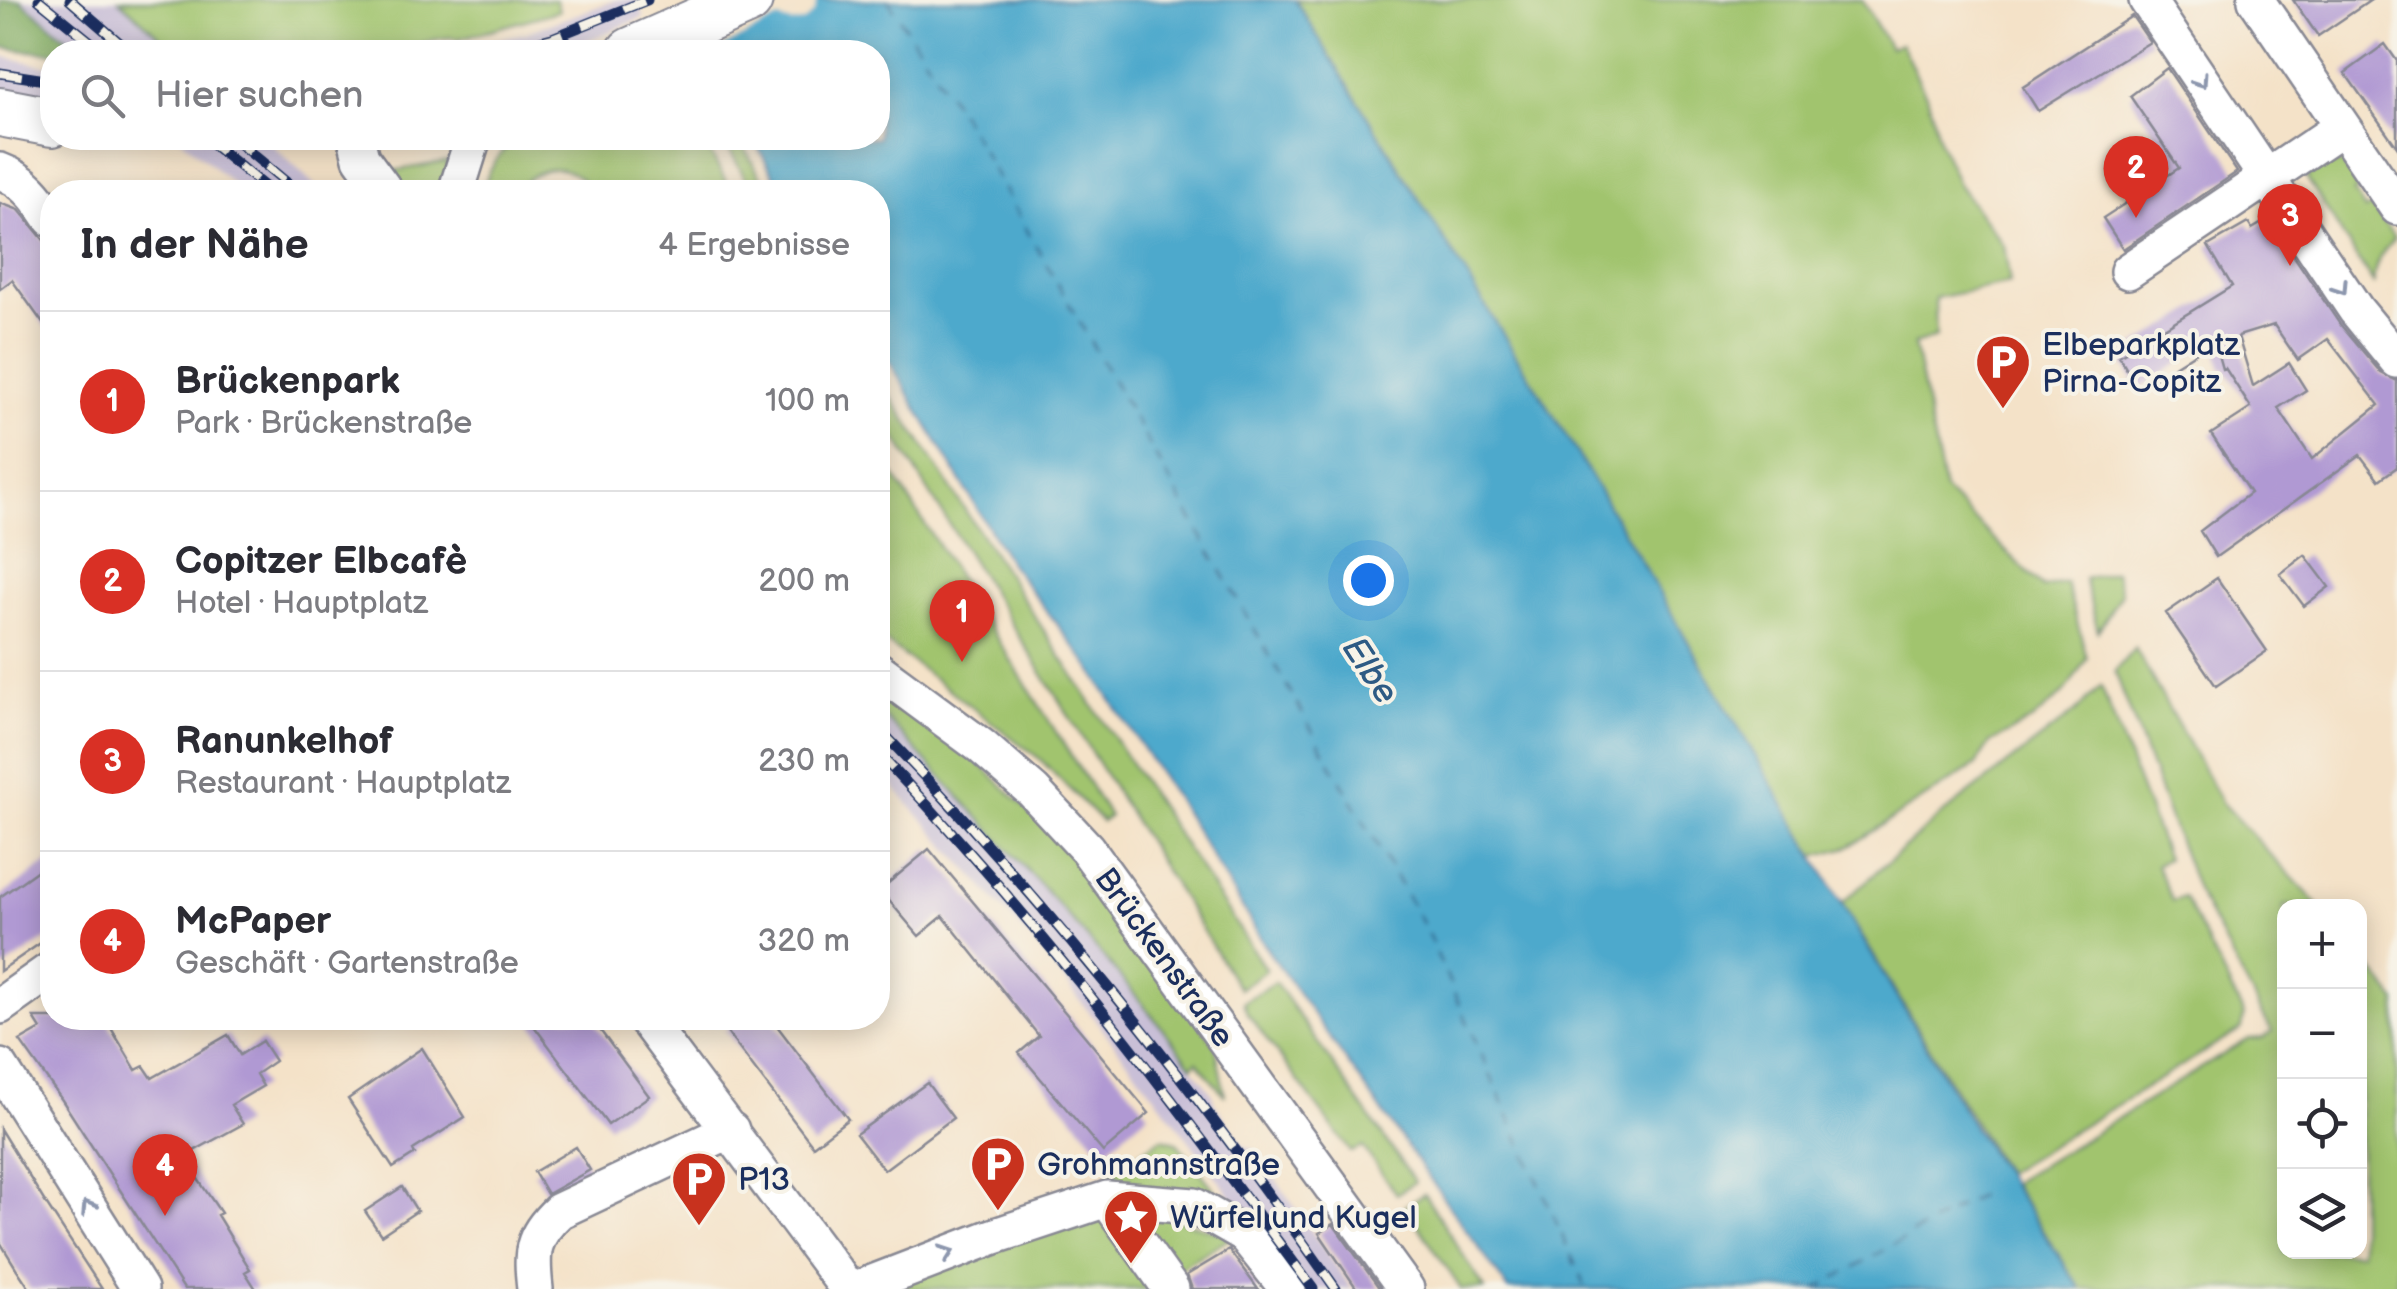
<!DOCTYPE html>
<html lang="de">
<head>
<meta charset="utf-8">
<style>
	body { margin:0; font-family:"Balsamiq Sans",sans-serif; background:#f7f7f7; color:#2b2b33 }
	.controls { position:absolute; right:30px; bottom:30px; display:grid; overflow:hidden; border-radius:20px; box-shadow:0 5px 25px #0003 }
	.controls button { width:90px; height:90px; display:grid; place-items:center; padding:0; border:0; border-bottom:2px solid #e1e1e2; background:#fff; color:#2b2b33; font:50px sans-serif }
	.you { position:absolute; left:1368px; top:580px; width:35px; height:35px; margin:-25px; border:8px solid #fff; border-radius:50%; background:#1a73e8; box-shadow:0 0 0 15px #1a73e833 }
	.badge { display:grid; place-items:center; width:65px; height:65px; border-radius:50%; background:#d93025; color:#fff; font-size:32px; font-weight:700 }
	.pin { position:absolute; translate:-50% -82px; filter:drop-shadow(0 2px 5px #0008) }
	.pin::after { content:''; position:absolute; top:52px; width:35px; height:30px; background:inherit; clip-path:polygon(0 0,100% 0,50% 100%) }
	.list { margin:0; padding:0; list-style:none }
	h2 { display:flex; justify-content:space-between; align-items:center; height:130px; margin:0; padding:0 40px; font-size:42px }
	h2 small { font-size:32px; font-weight:400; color:#7c7c81 }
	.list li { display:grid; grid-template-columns:65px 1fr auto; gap:30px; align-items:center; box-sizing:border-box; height:180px; padding:0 40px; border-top:2px solid #e1e1e2 }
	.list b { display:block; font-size:38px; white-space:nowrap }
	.list p { margin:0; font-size:32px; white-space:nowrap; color:#7c7c81 }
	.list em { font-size:32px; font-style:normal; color:#7c7c81 }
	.icon { flex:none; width:55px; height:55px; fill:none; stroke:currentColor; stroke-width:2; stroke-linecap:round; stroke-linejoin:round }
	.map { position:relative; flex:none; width:2397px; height:1289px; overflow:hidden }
	.search { position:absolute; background:#fff; box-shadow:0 5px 25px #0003; left:40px; top:40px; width:850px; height:110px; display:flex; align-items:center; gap:25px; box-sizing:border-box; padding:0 35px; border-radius:40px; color:#7c7c81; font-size:38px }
	.panel { position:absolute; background:#fff; box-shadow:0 5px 25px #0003; left:40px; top:180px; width:850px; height:850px; border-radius:40px }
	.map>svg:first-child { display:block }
	.industrial { fill:#c9bfd7 }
	.green { fill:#a1c46e; stroke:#5e7a66; stroke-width:2.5 }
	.forest { fill:#80aa61; stroke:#4e6c60; stroke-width:2.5 }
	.water { fill:#4ea9cc; stroke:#346c95; stroke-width:2.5 }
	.pier { fill:#f4e2c8 }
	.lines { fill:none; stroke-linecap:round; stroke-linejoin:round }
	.ferry { stroke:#2d5a84; stroke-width:2.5; stroke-dasharray:12 10; stroke-linecap:butt }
	.building { fill:#b099d3; fill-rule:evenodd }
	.street-casing { stroke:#888893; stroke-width:40 }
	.secondary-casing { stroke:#888893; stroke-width:52 }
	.street { stroke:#fff; stroke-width:35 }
	.secondary { stroke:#fff; stroke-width:48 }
	.rail-casing { stroke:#1b2f5e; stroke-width:11 }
	.rail { stroke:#f7f3e8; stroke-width:8; stroke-dasharray:22; stroke-linecap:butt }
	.oneway { stroke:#8d97ae }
	.labels { text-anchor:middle; stroke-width:8; stroke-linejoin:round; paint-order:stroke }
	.poi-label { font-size:32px; fill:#1b2f5e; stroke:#f7f3e8; text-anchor:start }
	.street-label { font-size:32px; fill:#1b2f5e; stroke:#f7f3e8 }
	.water-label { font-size:35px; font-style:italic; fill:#2d5a84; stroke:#f7f3e8 }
</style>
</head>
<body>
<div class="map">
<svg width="2397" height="1289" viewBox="0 0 2397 1289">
	<rect width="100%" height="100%" fill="#f7f3e8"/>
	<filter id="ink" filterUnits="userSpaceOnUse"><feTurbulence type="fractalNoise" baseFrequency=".01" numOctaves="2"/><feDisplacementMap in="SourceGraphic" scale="20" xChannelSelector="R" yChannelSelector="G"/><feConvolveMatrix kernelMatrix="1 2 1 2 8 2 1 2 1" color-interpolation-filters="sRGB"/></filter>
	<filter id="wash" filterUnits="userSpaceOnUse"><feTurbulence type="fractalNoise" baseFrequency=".0048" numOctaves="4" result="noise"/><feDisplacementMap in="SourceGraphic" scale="40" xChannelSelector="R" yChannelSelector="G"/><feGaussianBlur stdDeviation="2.25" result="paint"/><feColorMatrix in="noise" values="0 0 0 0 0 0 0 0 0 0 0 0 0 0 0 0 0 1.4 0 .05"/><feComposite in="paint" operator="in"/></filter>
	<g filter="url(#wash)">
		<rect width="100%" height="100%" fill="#f4e2c8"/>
		<path class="industrial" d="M20 0H119L177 52H85Z
			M616 0H636L644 17 560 52H440L525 33Z
			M0 56 47 66 52 63V97L0 89Z
			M180 138H265L322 192H242Z
			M878 710 986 824 1149 1011 1212 1093 1214 1102 1244 1146 1256 1151 1352 1289H1300L1170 1115 1041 951 878 770Z"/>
		<path class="green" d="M119 0H556L559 11 458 39C443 34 417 46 398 49 330 60 247 52 177 52Z
			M1295 0H1862L1890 48 1901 44 1928 99 1940 143 1958 184 2004 246 2010 283 1935 298 1936 337 1914 344 1944 490 2043 588 2066 583 2087 658 2066 691 2033 720 1990 743 1976 765 1848 847 1814 856 1578 455Z
			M517 138H679L682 143 702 138 732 192H591C573 160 536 162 517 192H483C487 169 499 153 517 138Z
			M723 138H739L769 192H753Z
			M449 161 443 192H403L387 172Z
			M2342 162 2361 186 2354 192 2365 210 2373 206 2394 238C2382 253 2372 265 2374 285L2306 177 2327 164Z
			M878 377 1266 970 1239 989 878 410Z
			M878 450 1109 816 1102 822 1040 759 878 636Z
			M2115 572 2121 593 2098 631 2084 579Z
			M2135 648 2222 803 2319 906H2284V1252H2360V953L2397 1002V1289H2081L2012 1183 2249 1039 2263 1038 2272 1032 2197 892 2115 671Z
			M2101 686 2167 859 2156 865 2172 901 2184 897 2244 1015 2242 1029 2005 1173 1842 903 1938 818 2076 711Z
			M878 688 971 755 1076 856 1215 1044 1225 1096 1197 1061 1192 1066C1095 940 986 824 878 710Z
			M1275 982 1415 1182 1396 1194 1363 1147 1351 1152 1247 1013 1243 1002Z
			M1162 1138 1177 1142 1231 1211 1121 1193 1107 1174Z
			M1424 1194 1485 1289H1461L1405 1206Z
			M1130 1210 1148 1211 1233 1236 1174 1271Z
			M1100 1211 1157 1289H883Z"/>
		<path class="forest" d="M0 0H20L85 52C55 53 31 53 0 47Z"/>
		<path class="water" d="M677 0H1295L1578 455 1974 1128 2081 1289H1508L1269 952 1183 810 1089 666 1009 562 878 343V192H783L753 138H878V52H706Z"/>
		<path class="pier" d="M672 0H817L814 12 804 22 792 23 778 19 714 52H700Z"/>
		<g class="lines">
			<path class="ferry" d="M888 0 958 109 1427 932 1586 1289
				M1816 1289 1987 1191"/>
		</g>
		<g id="blocks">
			<path class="building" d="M2293 0H2371L2318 36Z
				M2132 16 2150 42 2038 111 2023 87Z
				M2385 44 2397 61V147L2345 73Z
				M2167 68 2237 172 2123 249 2103 218 2179 168 2130 96Z
				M0 203 19 210 52 250V336L12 280 0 289Z
				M2269 219 2339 323 2381 373 2397 381V467L2379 480 2360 455 2216 557 2200 531 2250 493 2211 434 2251 408 2225 368 2222 369 2214 341 2138 389 2119 356 2232 286 2208 246 2248 223 2252 229ZM2274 325 2298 360 2328 339 2379 405 2312 459 2278 408 2306 390 2289 363 2253 386 2238 336Z
				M2305 555 2329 587 2304 606 2280 574Z
				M2217 578 2267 651 2216 686 2166 613Z
				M929 849 1149 1113 1103 1152 1019 1053 1039 1036 943 916 919 936 880 890Z
				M52 860V935L0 971V897Z
				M34 1018H105L136 1070 144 1066 152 1078 228 1035 240 1055 262 1041 275 1061 256 1074 263 1086 231 1105 243 1124 183 1157 221 1213 217 1215 250 1269 245 1272 256 1289H184L62 1100 20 1041 41 1029Z
				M528 1018H591L649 1096 608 1125Z
				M741 1018H771L848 1119 813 1146 725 1030Z
				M422 1048 465 1117 413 1150 415 1154 393 1168 348 1099Z
				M927 1083 953 1118 884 1170 856 1134Z
				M0 1129 43 1199 102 1289H30L16 1268 0 1242Z
				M576 1147 590 1170 547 1194 534 1172Z
				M402 1187 417 1211 381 1235 365 1211Z
				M1333 1224 1380 1289H1357L1319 1233Z
				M1229 1250 1258 1289H1192L1187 1275Z"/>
		</g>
	</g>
	<g filter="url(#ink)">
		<use href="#blocks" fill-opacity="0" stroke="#888893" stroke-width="2.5"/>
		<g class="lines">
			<g class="street-casing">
				<path id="street" d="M2147 0 2356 310 2397 360
					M2256 0 2397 207
					M356 138 361 158 386 192
					M0 171C25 180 38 198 52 219
					M456 192 473 138
					M2128 271 2342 127
					M878 670 981 746 1033 791 1087 849 1406 1289
					M0 1006 52 969
					M645 1018 848 1289
					M0 1067 140 1289
					M1107 1199 1171 1289
					M535 1289C531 1252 531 1237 559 1211L731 1130
					M857 1289 992 1237 1107 1199 1194 1206 1245 1235 1288 1289"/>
			</g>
			<g class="secondary-casing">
				<path id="secondary" d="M631 52 748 0
					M0 112 52 122"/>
			</g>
			<use href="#street" class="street"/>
			<use href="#secondary" class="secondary"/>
			<g class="rail-casing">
				<path id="rail" d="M39 0 103 52
					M70 0 130 52
					M499 52 552 38 647 0
					M0 73 52 81
					M205 138 271 192
					M233 138 298 192
					M878 728C1046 900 1198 1092 1336 1289
					M878 753C1038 919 1177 1104 1313 1289"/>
			</g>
			<use href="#rail" class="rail"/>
		</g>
		<defs><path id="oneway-chevron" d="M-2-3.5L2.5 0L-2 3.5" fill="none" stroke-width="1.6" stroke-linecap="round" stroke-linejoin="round" transform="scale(2.5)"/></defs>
		<g class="oneway">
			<use href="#oneway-chevron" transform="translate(2201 81) rotate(56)"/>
			<use href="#oneway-chevron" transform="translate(2341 288) rotate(57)"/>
			<use href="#oneway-chevron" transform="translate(88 1207) rotate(-122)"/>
			<use href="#oneway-chevron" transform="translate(947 1253) rotate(-20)"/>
		</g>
	</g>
	<defs>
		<g id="parking-pin" transform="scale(2.875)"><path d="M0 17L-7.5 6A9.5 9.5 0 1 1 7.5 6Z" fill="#c8321e" stroke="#f7f3e8"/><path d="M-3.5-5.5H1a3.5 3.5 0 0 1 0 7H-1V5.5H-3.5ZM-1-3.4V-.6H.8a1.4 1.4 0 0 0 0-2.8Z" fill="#fff"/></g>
		<g id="sight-pin" transform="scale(2.875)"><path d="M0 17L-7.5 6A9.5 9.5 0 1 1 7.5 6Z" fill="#c8321e" stroke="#f7f3e8"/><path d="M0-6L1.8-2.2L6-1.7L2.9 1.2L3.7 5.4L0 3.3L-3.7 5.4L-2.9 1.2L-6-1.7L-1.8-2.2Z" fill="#fff"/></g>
	</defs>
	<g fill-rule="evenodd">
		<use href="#parking-pin" x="2003" y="362"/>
		<use href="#parking-pin" x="998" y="1164"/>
		<use href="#parking-pin" x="699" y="1179"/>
		<use href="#sight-pin" x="1131" y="1217"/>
	</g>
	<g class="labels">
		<g class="poi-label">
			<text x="2042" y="355">Elbeparkplatz<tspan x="2042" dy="37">Pirna-Copitz</tspan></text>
			<text x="1037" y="1175">Grohmannstraße</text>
			<text x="738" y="1190">P13</text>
			<text x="1170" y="1228">Würfel und Kugel</text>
		</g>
		<g class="street-label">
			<text transform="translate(1165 957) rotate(54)" y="11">Brückenstraße</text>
		</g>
		<g class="water-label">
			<text transform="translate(1371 670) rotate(57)" y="12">Elbe</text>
		</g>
	</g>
</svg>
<div class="controls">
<button>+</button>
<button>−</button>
<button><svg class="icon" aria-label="locate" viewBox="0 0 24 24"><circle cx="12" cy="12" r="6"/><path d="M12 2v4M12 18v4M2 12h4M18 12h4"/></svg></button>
<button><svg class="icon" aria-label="layers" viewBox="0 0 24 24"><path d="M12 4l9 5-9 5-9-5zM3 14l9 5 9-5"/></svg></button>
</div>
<div class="you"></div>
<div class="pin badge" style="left:962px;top:662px">1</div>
<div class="pin badge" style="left:2136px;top:218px">2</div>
<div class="pin badge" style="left:2290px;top:266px">3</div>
<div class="pin badge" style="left:165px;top:1216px">4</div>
<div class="search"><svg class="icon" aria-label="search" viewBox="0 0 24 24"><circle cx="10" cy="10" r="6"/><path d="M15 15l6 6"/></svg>Hier suchen</div>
<section class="panel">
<h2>In der Nähe<small>4 Ergebnisse</small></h2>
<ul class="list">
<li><span class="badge">1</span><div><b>Brückenpark</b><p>Park · Brückenstraße</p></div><em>100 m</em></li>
<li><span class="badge">2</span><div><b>Copitzer Elbcafè</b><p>Hotel · Hauptplatz</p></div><em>200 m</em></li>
<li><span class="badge">3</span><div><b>Ranunkelhof</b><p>Restaurant · Hauptplatz</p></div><em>230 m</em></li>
<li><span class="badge">4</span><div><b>McPaper</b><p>Geschäft · Gartenstraße</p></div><em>320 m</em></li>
</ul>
</section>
</div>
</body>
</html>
